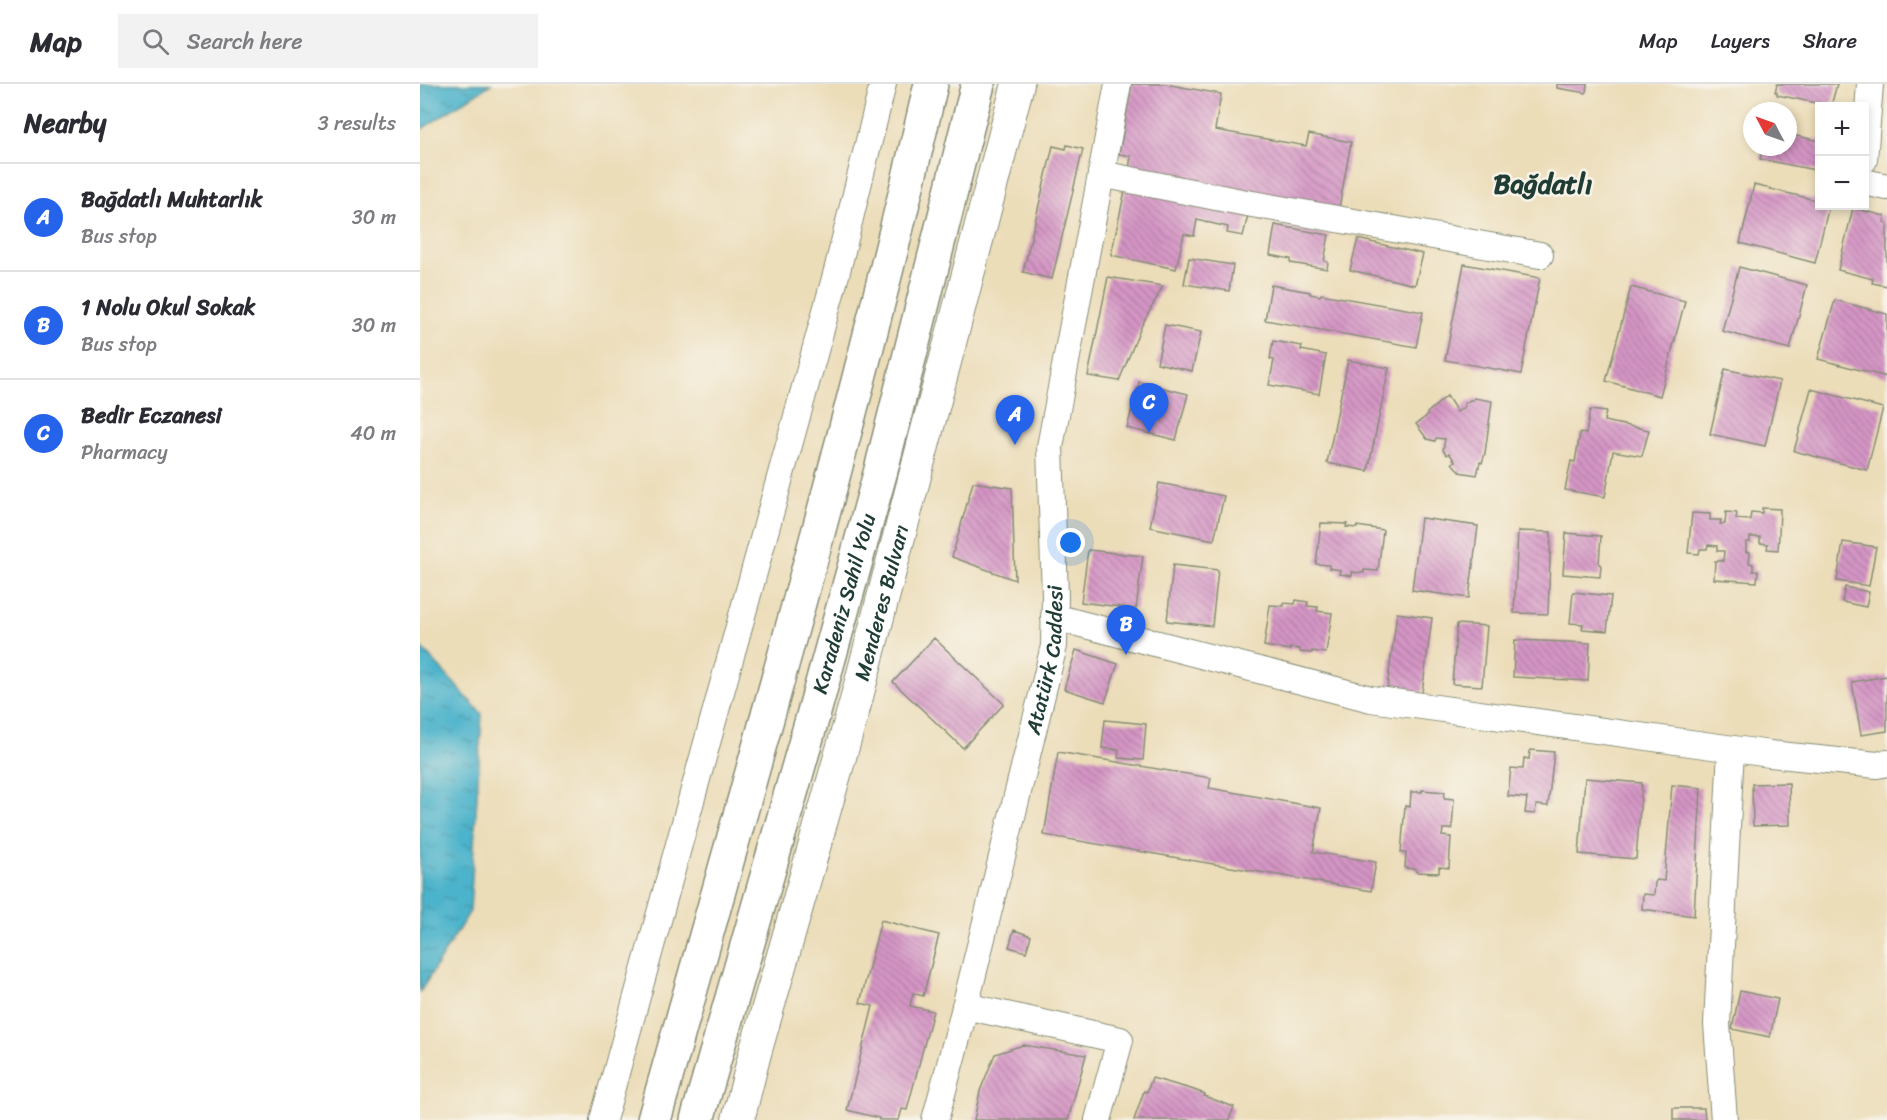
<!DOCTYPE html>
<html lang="en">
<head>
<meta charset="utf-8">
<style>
	body { margin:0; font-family:Sriracha,sans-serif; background:#f2f2f3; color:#2b2b33 }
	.controls { position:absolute; right:18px; top:18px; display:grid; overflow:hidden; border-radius:0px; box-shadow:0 3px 9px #0003 }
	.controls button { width:54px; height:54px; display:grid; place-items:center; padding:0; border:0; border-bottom:2px solid #e1e1e2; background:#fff; color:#2b2b33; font:30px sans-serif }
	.compass { position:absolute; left:1323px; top:18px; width:54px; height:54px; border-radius:50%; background:#fff; box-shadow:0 3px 9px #0003; rotate:311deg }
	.you { position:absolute; left:651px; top:459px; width:21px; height:21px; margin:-15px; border:4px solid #fff; border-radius:50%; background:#1a73e8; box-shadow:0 0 0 9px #1a73e833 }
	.badge { display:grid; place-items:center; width:39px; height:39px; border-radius:50%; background:#2563eb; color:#fff; font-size:20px; font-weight:700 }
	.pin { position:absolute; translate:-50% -50px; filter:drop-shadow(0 2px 3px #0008) }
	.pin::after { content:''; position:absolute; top:32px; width:21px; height:18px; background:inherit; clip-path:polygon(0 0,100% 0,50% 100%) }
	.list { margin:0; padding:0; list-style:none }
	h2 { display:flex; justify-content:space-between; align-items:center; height:78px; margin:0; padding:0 24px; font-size:26px }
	h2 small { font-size:20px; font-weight:400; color:#7c7c81 }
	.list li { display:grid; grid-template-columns:39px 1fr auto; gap:18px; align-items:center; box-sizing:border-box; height:108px; padding:0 24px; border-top:2px solid #e1e1e2 }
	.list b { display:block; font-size:22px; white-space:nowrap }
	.list p { margin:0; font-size:20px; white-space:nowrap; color:#7c7c81 }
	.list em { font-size:20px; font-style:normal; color:#7c7c81 }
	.icon { flex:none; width:33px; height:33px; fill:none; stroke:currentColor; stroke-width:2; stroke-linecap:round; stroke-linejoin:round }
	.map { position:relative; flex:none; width:1467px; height:1036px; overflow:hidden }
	header { display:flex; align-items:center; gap:36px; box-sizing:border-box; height:84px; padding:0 30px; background:#fff; border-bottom:2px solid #e1e1e2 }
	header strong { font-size:28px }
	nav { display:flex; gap:33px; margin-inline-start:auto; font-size:21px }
	.search { width:420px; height:54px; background:#f2f2f3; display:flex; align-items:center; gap:15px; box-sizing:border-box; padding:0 21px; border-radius:0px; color:#7c7c81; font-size:22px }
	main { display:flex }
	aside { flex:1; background:#fff }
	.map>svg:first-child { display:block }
	.water { fill:url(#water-ripples); stroke:#367880; stroke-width:1.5 }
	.building { fill:url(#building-back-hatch) }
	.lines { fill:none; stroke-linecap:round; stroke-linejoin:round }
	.minor-casing { stroke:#868d76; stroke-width:28 }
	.major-casing { stroke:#868d76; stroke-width:34 }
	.highway-casing { stroke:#868d76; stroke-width:36 }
	.minor { stroke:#fff; stroke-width:26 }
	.major { stroke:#fff; stroke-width:32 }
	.highway { stroke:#fff; stroke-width:33 }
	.labels { text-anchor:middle; stroke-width:5; stroke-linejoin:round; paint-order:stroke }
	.street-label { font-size:21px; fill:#1f3d34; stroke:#f7f3e8 }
	.district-label { font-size:27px; font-weight:bold; fill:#1f3d34; stroke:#f7f3e8 }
</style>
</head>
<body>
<header>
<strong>Map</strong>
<div class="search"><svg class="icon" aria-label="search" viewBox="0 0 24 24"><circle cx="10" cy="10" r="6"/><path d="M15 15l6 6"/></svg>Search here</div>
<nav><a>Map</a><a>Layers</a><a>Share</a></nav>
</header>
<main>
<aside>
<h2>Nearby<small>3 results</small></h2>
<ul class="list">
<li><span class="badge">A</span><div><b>Bağdatlı Muhtarlık</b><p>Bus stop</p></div><em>30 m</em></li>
<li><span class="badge">B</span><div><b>1 Nolu Okul Sokak</b><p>Bus stop</p></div><em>30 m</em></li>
<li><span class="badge">C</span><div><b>Bedir Eczanesi</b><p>Pharmacy</p></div><em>40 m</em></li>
</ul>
</aside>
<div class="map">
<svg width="1467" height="1036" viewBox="0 0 1467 1036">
	<defs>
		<pattern id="water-ripples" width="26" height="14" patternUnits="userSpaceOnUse" patternTransform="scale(1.5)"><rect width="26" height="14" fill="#4cb3cb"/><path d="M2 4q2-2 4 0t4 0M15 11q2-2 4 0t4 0" fill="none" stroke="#3f93a6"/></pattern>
		<pattern id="building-back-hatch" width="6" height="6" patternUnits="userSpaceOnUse" patternTransform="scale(1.5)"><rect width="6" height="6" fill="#d595c5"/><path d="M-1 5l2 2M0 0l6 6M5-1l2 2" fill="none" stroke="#ac7ba1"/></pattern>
	</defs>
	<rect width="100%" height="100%" fill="#f7f3e8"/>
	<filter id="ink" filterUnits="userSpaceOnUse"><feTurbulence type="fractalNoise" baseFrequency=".0167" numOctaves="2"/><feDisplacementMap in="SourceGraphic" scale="12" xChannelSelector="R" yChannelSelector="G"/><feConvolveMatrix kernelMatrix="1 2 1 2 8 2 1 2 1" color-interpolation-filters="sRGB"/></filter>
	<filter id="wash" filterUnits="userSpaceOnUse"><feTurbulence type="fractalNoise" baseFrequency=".008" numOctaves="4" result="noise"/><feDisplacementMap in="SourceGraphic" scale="24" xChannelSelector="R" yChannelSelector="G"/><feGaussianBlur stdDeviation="1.35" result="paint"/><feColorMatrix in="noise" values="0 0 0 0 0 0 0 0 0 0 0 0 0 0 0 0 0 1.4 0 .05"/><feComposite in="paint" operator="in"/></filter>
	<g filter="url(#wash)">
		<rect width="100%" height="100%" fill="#ecddb9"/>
		<path class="water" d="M0 0H71L0 46Z
			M0 562 62 630 50 827 0 908Z"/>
		<g id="blocks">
			<path class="building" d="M712 0H745L801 10 795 46 886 62 889 50 931 58 918 130 708 92 711 72 699 70Z
				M1137 0H1167L1166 9 1137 4Z
				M1357 0H1417L1411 22 1357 11V8H1355Z
				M1368 50 1400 57V87L1340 75 1343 63H1368Z
				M647 61 663 65 632 195 603 188 633 62 646 65Z
				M1334 101 1400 117V122H1409L1395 179 1320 159Z
				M706 102 829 127 823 152 807 149 808 143 777 136 774 152 764 150 756 185 691 171Z
				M1433 124 1465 132 1464 138 1467 139V202L1452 199 1453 195 1418 186Z
				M855 141 909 151 904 177 908 178 907 185 871 179V175L850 171Z
				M938 155 1003 170 995 201 930 186Z
				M769 174 813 181 809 207 764 200Z
				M1044 180 1120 194 1101 290 1025 276Z
				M1319 183 1387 201 1370 265 1302 247Z
				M688 193 743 202 721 243 699 297 668 292Z
				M851 201 890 208V210L900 212 901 210 1003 228 996 263 845 236Z
				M1211 203 1265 217 1240 312 1186 297Z
				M1415 216 1467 230V293L1398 275Z
				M745 241 781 248 772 287 737 279Z
				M853 257 882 262 881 266 906 271 899 310 849 301 854 276 850 275Z
				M928 276 969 284 948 387 907 379Z
				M1305 285 1360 297 1345 362 1290 350Z
				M719 298 768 310 756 356 707 344Z
				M1391 305 1463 324 1447 386 1374 367Z
				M1027 312 1037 328 1045 322 1044 320 1050 316H1053L1054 314 1072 317 1065 369 1062 379 1060 378 1057 391 1039 388V386L1037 385 1032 379 1035 377 1029 369 1027 371 1023 366 1025 355 1016 354 1015 357 1007 355 996 340 1008 331 1007 329Z
				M1170 326 1186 328 1184 337 1229 346 1222 372 1193 367 1185 413 1145 406 1151 377 1155 378 1160 349 1166 350Z
				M553 398 592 404 595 496 532 473Z
				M739 399 804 412 794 456 730 443Z
				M1342 424 1360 425 1359 451 1358 466 1347 465 1348 460 1340 459V453H1330V458H1326V468H1330L1329 479 1333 480V487H1338L1337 498 1294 495 1295 477H1303L1304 467H1297V462L1288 461 1287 465H1280L1279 470 1268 469 1272 429 1290 430V436H1301L1300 440H1305L1306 428 1317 429 1316 435 1330 436 1331 428 1342 429Z
				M1001 434 1058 442 1049 514 992 506Z
				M901 439 927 440 926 443 937 444V442L963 446 958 487 944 486V489L932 488V492L919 490 920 486 909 484V481L896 480Z
				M1098 447 1131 448 1128 530 1094 529Z
				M1146 449 1181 452 1179 480 1181 481 1180 493 1143 490Z
				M1423 458 1456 463 1449 502 1417 497Z
				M668 466 723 472 716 525 661 518Z
				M753 481 798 486 792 542 747 537Z
				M1425 503 1449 508 1446 523 1422 518Z
				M1153 508 1191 512 1187 547 1162 545 1163 540 1150 539Z
				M876 516 888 518 887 522 898 523 897 527 912 529 906 569 892 567V569L880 568V565L870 564V566L844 562 850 521 864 522V519L875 520Z
				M977 529 1012 534 1002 609 967 604Z
				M1037 540 1067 542 1062 602 1032 600Z
				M514 554 584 620 543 664 473 598Z
				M1095 556 1170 559 1168 597 1093 593Z
				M656 566 698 580 685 618 644 605Z
				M1467 592V647L1441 651 1432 598Z
				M685 636 726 640 723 676 698 674 699 666 682 664Z
				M1110 666 1134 668 1128 722 1116 721 1115 730 1105 729 1107 714 1088 712 1091 684 1103 685 1104 674 1109 675Z
				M638 668 791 694 789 704 901 724 893 768 956 778 951 807 624 751Z
				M1165 694 1222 699 1216 775 1159 770Z
				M1369 699 1370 741 1333 742 1332 700Z
				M1252 701 1281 704 1274 832 1222 825 1223 810 1234 811 1235 798 1237 796 1244 797Z
				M1002 706 1025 708 1024 714 1034 715 1032 745H1023L1022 752 1031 753 1029 784 1019 783V789L996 788V785L985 784 986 769H981L985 722 990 723 991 708H1002Z
				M461 836 519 851 503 912 493 909 490 922 513 927 487 1026 482 1025 479 1036H459V1034L427 1026 453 922 440 919Z
				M594 846 611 852 606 868 589 863Z
				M1320 907 1358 915 1350 953 1312 945Z
				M603 961 666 971 648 1036H554L560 1007 575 970Z
				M732 994 771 1005 785 1010 784 1012 814 1023 809 1036H714L724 1007 727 1008Z
				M1253 1024H1284L1285 1036H1253Z"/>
		</g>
	</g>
	<g filter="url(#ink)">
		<use href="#blocks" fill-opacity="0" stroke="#868d76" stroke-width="1.5"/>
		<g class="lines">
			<g class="minor-casing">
				<g id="minor">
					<path d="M1444 76 1450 0"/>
					<path d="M681 90 821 118 1120 171"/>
					<path d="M1444 98 1467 103"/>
					<path d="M634 533 951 615 1350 670 1457 681 1467 679"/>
					<path d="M545 922 700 956 678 1036"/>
					<path d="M183 1036 417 187 463 0"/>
					<path id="s1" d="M515 1036 541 939 634 562 635 512 630 363 698 0"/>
					<path d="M1304 1036 1297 940 1311 665"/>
				</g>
			</g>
			<g class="major-casing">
				<g id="major">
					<path id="s2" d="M318 1036 335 969 434 624 598 0"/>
				</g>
			</g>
			<g class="highway-casing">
				<g id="highway">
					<path d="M234 1036C331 692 431 348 511 0"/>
					<path id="s3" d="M277 1036 393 632 461 386 558 0"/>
				</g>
			</g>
			<use href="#minor" class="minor"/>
			<use href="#major" class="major"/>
			<use href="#highway" class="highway"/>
		</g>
	</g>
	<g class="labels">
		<g class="street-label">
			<text dy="7" stroke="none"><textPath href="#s2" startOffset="537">Menderes Bulvarı</textPath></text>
			<text dy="7" stroke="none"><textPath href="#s3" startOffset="537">Karadeniz Sahil Yolu</textPath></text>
			<text dy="7" stroke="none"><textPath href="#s1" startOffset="474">Atatürk Caddesi</textPath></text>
		</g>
		<g class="district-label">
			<text x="1123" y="109">Bağdatlı</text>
		</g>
	</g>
</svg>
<div class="controls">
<button>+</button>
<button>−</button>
</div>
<svg class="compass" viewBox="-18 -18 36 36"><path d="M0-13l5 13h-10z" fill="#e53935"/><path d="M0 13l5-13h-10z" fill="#7c7c81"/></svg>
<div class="you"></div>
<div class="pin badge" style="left:595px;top:361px">A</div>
<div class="pin badge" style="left:706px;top:571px">B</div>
<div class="pin badge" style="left:729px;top:349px">C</div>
</div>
</main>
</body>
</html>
